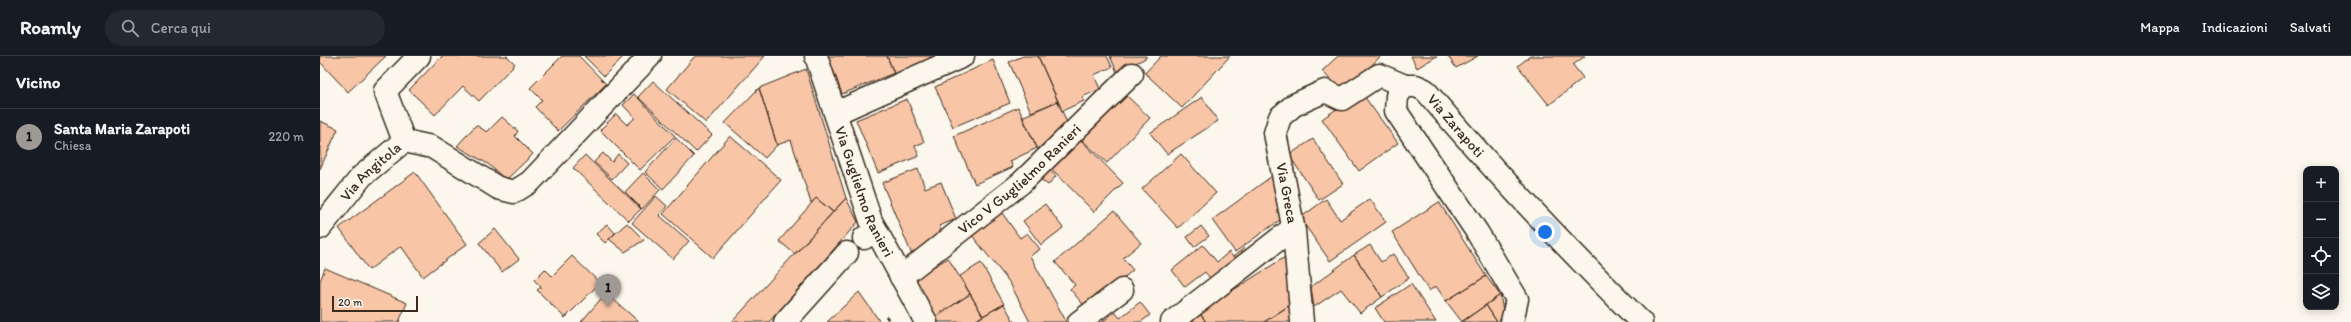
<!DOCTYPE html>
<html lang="it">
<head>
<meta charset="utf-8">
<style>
	body { margin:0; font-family:Itim,sans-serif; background:#242831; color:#f1f3f6 }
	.controls { position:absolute; right:12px; bottom:12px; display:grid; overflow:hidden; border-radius:8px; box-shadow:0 2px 10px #0003 }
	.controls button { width:36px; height:36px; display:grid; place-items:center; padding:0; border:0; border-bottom:1px solid #363941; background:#171b24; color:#f1f3f6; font:20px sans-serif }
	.scale { position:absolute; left:12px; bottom:10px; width:86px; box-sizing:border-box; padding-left:4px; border:2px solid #3b2a1e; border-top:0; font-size:11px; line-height:14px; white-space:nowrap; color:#3b2a1e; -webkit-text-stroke:3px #fbf7ec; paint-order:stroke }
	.you { position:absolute; left:1225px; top:176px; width:14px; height:14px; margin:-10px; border:3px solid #fff; border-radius:50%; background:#1a73e8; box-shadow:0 0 0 6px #1a73e833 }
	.badge { display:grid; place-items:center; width:26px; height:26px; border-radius:50%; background:#9f9995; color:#111; font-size:13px; font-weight:700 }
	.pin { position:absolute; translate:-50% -33px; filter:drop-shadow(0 1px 2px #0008) }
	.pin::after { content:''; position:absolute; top:21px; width:14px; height:12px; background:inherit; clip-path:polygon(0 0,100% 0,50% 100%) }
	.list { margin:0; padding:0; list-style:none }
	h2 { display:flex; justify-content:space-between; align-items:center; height:52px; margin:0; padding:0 16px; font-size:17px }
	h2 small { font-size:13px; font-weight:400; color:#9ea1a6 }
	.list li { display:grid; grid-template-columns:26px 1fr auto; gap:12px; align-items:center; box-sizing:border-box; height:56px; padding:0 16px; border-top:1px solid #363941 }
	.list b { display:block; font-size:15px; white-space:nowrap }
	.list p { margin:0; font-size:13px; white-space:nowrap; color:#9ea1a6 }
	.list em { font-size:13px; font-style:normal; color:#9ea1a6 }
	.icon { flex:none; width:22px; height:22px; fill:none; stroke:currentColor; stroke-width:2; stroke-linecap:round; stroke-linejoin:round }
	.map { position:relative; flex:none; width:2031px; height:266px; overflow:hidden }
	header { display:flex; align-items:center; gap:24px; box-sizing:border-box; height:56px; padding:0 20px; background:#171b24; border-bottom:1px solid #363941 }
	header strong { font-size:19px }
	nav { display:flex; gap:22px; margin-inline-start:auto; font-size:14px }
	.search { width:280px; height:36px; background:#242831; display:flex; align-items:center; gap:10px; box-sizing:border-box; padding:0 14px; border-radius:22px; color:#9ea1a6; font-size:15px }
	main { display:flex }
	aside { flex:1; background:#171b24 }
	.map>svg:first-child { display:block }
	.building { fill:#f8c6a7; stroke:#3b2a1e }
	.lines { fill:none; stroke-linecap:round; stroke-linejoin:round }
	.street-casing { stroke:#3b2a1e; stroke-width:25 }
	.secondary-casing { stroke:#3b2a1e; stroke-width:25 }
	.path { stroke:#3b2a1e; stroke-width:2.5; stroke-dasharray:4 3; stroke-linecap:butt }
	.street { stroke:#fbf7ec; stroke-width:22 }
	.secondary { stroke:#fbf7ec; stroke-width:22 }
	.labels { text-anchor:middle; stroke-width:3; stroke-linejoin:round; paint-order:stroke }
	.street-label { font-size:15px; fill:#3b2a1e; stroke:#fbf7ec }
</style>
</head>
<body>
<header>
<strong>Roamly</strong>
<div class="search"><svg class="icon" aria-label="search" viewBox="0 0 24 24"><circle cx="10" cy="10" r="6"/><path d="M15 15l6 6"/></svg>Cerca qui</div>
<nav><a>Mappa</a><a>Indicazioni</a><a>Salvati</a></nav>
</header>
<main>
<aside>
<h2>Vicino<small></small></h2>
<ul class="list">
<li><span class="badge">1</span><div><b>Santa Maria Zarapoti</b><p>Chiesa</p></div><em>220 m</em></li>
</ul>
</aside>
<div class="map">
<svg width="2031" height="266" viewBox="0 0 2031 266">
	<rect width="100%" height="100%" fill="#fbf7ec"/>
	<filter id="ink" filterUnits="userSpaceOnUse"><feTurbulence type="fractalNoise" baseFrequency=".025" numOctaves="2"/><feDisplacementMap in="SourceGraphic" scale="8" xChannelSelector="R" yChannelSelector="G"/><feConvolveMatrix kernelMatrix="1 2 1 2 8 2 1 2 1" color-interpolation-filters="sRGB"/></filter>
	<g filter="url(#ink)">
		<path class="building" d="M0 0H66L28 36 0 6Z
			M122 0H187L195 8 159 45 143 30 115 59 89 34Z
			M242 0H259L286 28 238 75 215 51 222 44 210 32Z
			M264 0H304L284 20Z
			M375 0H445L386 67 347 33Z
			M508 0H567L574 17 522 38Z
			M567 0H619L576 23Z
			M703 0H718L738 45 711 56 689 6Z
			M718 0H787L792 11 774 19 780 33 762 41 764 45 742 55Z
			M790 0H826V2L797 16Z
			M841 0H910L862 52 825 17Z
			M1018 0H1061L1023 37 1002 15Z
			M1091 0H1117L1097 12Z
			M1128 0H1158L1136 12Z
			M1210 0H1265L1253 9 1263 22 1229 49 1198 10Z
			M673 4 690 47 633 71 615 31Z
			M486 13 526 142 513 156 496 142 491 147 471 84 457 89 439 32Z
			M333 25 392 79 376 96 318 41Z
			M439 32 457 89 445 102 405 67Z
			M1041 36 1078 87 1039 115 1002 63Z
			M314 38 355 80 320 114 280 74 296 58 307 69 315 62 303 49Z
			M805 38 830 62 787 107 762 84Z
			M882 41 898 65 847 98 830 77Z
			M587 43 604 86 595 90 599 100 558 117 536 64Z
			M738 45 747 67 718 93 702 61Z
			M698 51 717 92 690 105 693 111 655 128 634 80Z
			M182 61 198 75 195 80 213 98 186 124 168 108 137 90 156 69 167 76Z
			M0 65 18 73 0 113Z
			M410 80 461 124 393 202 343 158Z
			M758 81 803 127 774 156 729 110Z
			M356 82 374 100 343 133 325 116Z
			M993 83 1023 128 999 144 969 99Z
			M283 97 292 106 298 98 307 107 292 123 274 106Z
			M861 98 896 137 858 172 822 133Z
			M265 99 321 153 309 165 253 112Z
			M598 113 605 132 621 126 636 163 619 170 626 185 592 199 562 127Z
			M728 113 736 120 728 129 719 122Z
			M95 116 147 188 103 221 81 190 49 214 19 172Z
			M323 117 340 134 322 153 305 136Z
			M952 120 964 161 915 196 892 164Z
			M336 140 347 150 339 159 369 185 353 203 312 167Z
			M496 142 513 156 475 198 459 185Z
			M526 142 538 166 449 266H412Z
			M1006 143 1020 164 1050 143 1066 166 1010 205 980 162Z
			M1119 146 1166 220 1126 245 1116 230 1109 235 1072 176Z
			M725 148 743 172 721 189 703 165Z
			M794 155 821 187 803 202 813 214 767 253 750 233 755 229 735 206Z
			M682 157 700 182 707 177 720 193 710 200 746 265 744 266H710L690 227 650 177Z
			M307 167 324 184 305 196 289 183Z
			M287 168 295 177 285 187 276 178Z
			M881 170 889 180 874 191 867 181Z
			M175 173 199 203 182 216 159 187Z
			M883 189 897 206 909 196 913 201 924 192 929 199 894 227 885 216 865 231 852 214Z
			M1050 189 1061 206 1073 198 1089 222 1062 241 1034 199Z
			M1034 199 1062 241 1040 257 1021 233 994 251 991 231Z
			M252 200 280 227 245 262 217 234 221 231 214 224 225 213 232 220Z
			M965 201 973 247 944 266H886L879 256Z
			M628 202 650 238 615 261 592 224Z
			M661 207 684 248 663 260 640 220Z
			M5 212 87 247 79 266H0V225Z
			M1166 220 1180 239 1142 266 1126 245Z
			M1091 228 1116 266H1064L1055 252Z
			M539 236 560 266H507Z
			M286 237 319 266H261Z
			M650 238 663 260 652 266H618L615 261Z
			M1180 239 1184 260 1177 266 1166 249Z
			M820 246 830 259 821 266H782L795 256 800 262Z
			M684 248 694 266H662L659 262Z
			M972 248 973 266H944Z
			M1166 249 1177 266H1141Z
			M879 256 886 266H865Z"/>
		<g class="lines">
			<g class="street-casing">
				<g id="street">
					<path d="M516 57 643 0"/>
					<path d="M84 85 112 91 178 132 194 136 210 126 330 0"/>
					<path id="s1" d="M0 172 42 120 84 85 65 35 99 0"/>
					<path d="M544 182 556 174"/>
					<path id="s2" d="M581 221 701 127 812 18"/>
					<path d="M465 266 527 197"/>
					<path d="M759 266 802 234"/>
					<path d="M852 266 973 172"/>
					<path d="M982 266 974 175 955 77 960 61 974 49 1005 35 1022 43 1059 19 1085 30"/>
					<path id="s3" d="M1192 266 1197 243 1157 176 1076 55 1077 40 1085 30H1096L1105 34C1173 115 1246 191 1321 266"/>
				</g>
			</g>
			<g class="secondary-casing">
				<g id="secondary">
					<path id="s4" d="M496 0 551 165 606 266"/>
				</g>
			</g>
			<path class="path" d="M566 260 570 266"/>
			<use href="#street" class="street"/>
			<use href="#secondary" class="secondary"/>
		</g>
	</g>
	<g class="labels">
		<g class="street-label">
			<text dy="5" stroke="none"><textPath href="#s3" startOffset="343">Via Zarapoti</textPath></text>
			<text dy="5" stroke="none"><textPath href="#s1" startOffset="76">Via Angitola</textPath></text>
			<text dy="5" stroke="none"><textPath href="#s2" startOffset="154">Vico V Guglielmo Ranieri</textPath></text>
			<text dy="5" stroke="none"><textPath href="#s4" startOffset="144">Via Guglielmo Ranieri</textPath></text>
			<text transform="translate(967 137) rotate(79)" y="5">Via Greca</text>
		</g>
	</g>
</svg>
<div class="controls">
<button>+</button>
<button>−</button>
<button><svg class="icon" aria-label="locate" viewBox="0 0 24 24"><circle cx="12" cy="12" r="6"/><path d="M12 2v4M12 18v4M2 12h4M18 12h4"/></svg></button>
<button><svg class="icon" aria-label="layers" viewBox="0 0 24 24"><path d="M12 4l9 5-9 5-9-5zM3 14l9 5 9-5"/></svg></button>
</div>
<div class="scale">20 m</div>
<div class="you"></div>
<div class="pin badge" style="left:288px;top:251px">1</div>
</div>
</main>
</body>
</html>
